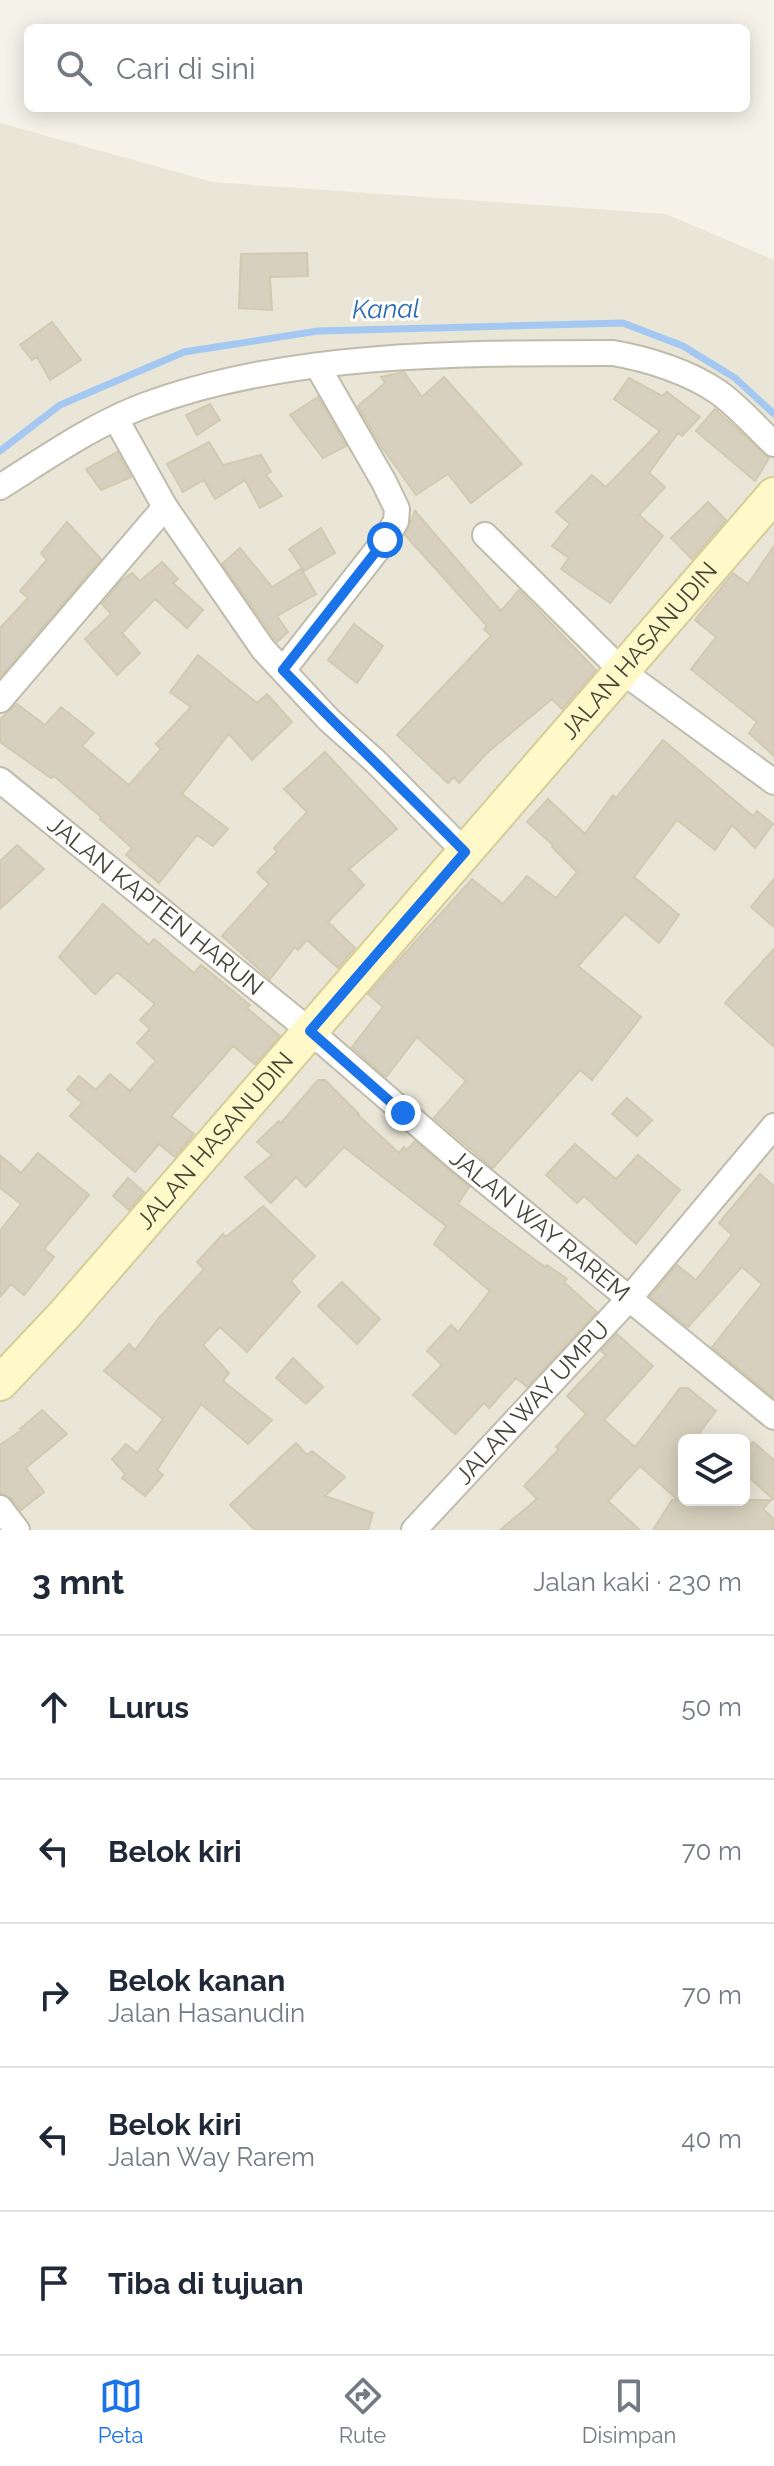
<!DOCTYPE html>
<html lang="id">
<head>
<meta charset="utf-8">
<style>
	body { margin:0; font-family:Raleway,sans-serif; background:#f6f6f7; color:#1f2937 }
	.controls { position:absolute; right:24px; bottom:24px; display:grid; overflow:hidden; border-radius:12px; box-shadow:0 4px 20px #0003 }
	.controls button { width:72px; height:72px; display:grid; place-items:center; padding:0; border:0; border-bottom:2px solid #e0e1e3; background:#fff; color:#1f2937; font:40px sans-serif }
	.stop { position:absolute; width:24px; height:24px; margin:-18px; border:6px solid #1a73e8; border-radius:50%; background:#fff }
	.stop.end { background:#1a73e8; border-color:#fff; box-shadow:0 2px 8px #0008 }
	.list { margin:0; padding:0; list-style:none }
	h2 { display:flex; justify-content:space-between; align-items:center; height:104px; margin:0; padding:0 32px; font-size:34px }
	h2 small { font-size:26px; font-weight:400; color:#747a83 }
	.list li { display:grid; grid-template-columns:52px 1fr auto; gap:24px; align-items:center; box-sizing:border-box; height:144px; padding:0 32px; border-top:2px solid #e0e1e3 }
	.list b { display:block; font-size:30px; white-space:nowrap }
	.list p { margin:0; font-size:26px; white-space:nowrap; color:#747a83 }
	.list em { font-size:26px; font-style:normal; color:#747a83 }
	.icon { flex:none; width:44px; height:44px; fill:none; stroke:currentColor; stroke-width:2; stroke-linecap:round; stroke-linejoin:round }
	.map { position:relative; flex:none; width:774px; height:1530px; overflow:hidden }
	.search { position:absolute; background:#fff; box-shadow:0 4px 20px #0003; left:24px; right:24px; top:24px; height:88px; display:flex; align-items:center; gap:20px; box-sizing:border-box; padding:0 28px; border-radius:12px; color:#747a83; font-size:30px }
	.sheet { height:824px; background:#fff }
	nav { display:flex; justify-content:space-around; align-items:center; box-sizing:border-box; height:112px; border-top:2px solid #e0e1e3; background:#fff; font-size:22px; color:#747a83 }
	nav a { display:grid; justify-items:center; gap:4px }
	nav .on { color:#1a73e8 }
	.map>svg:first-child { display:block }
	.residential { fill:#e9e5d7; fill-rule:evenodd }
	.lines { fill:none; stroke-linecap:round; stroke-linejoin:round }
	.stream { stroke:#a5c8f2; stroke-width:7 }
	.building { fill:#d7d0be; stroke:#d2c9b1; stroke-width:2 }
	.minor-casing { stroke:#c0bcab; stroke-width:28 }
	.secondary-casing { stroke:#d5cd98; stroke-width:38 }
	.minor { stroke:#fff; stroke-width:24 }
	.secondary { stroke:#fff9c9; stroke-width:34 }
	.route { stroke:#1a73e8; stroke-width:10 }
	.labels { text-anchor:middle; stroke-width:6; stroke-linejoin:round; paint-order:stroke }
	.street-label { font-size:24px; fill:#494437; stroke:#fff }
	.water-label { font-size:26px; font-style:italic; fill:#2e6bb7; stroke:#fff }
</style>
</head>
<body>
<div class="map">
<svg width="774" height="1530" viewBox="0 0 774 1530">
	<rect width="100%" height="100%" fill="#f5f3e9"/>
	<path class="residential" d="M0 123 213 182 666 214 774 260V1530H0ZM684 1440H744V1500H684Z"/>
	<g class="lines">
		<path class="stream" d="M0 451 60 405 184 352 318 331 623 323 683 346 735 378 774 414"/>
	</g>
	<path class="building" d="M307 253 308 276 270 277 272 310 239 308 241 254Z
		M52 322 81 360 50 380 37 357 32 360 20 345Z
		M404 372 422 397 444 377 522 464 471 503 448 474 416 495 379 443 358 406 385 383 381 377Z
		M629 378 662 396 667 392 700 417 682 436 678 433 649 473 665 487 639 515 663 536 610 603 561 569 569 558 552 546 570 524 556 512 592 475 606 487 660 431 614 399Z
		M318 397 346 446 323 458 290 415Z
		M210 404 220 420 197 435 186 415Z
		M715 409 769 458 755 481 696 431Z
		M209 442 223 465 261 455 271 472 266 475 282 496 260 508 245 480 215 499 204 480 183 492 167 464Z
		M117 452 131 477 101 490 86 469Z
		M708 502 726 520 692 559 671 538Z
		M415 511 501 611 519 590 596 670 562 709 552 699 488 752 459 783 454 777 448 783 397 735 491 636 484 629 487 626 405 535Z
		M67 522 101 559 0 677V628L28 598 20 591 47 560 41 553Z
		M321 528 335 553 304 571 289 549Z
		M774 546V756L749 733 757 722 691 669 716 637 695 620 733 573 748 584Z
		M240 548 272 587 301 569 316 594 277 616 288 632 277 642 222 564Z
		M162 562 178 579 173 583 203 610 187 628 155 599 122 633 140 653 117 675 85 639 111 614 102 604 121 581 132 573 140 581Z
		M354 624 383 646 357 683 328 660Z
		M198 655 257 703 267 694 292 722 252 760 229 734 182 794 228 829 213 846 197 835 159 883 126 855 132 848 100 819 101 817 54 776 51 778 0 742V719L17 704 45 725 61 707 94 733 82 746 129 785 161 749 156 744 191 707 170 692Z
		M663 740 753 816 757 811 773 824 755 848 732 825 715 850 677 820 634 877 679 915 659 943 625 914 578 966 641 1017 592 1080 580 1070 493 1168 434 1118 466 1081 417 1037 386 1077 352 1047 383 1007 368 994 472 879 503 904 527 876 556 898 577 872 552 847 553 845 527 822 548 799 585 834 613 795 616 798Z
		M325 752 397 829 349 869 364 885 328 922 355 948 338 968 307 940 298 950 295 947 270 979 222 936 269 884 257 872 277 852 274 848 307 812 284 789Z
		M17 845 44 869 0 909V861Z
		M774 879V927L751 907Z
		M103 904 149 945 154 939 194 973 201 965 250 1005 247 1008 280 1036 255 1064 233 1046 171 1116 194 1134 175 1157 159 1144 135 1172 70 1116 82 1103 67 1090 79 1076 96 1090 110 1074 130 1091 156 1061 137 1043 150 1029 140 1020 155 1004 117 972 95 994 59 957Z
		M774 949V1047L725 1003Z
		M318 1080H325L359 1114 358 1115 399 1153 404 1147 407 1150 415 1141 469 1187 458 1204 545 1267 547 1265 567 1279 564 1282 597 1312 527 1387 516 1378 489 1408 484 1403 455 1434 413 1395 442 1365 427 1351 451 1325 458 1332 490 1291 434 1244 446 1226 344 1147 306 1187 296 1177 271 1203 245 1177 272 1155 257 1142 279 1121 281 1123Z
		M627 1098 652 1120 637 1136 612 1114Z
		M575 1144 616 1179 638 1155 680 1190 636 1244 584 1196 577 1203 546 1175Z
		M38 1153 89 1195 44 1249 54 1257 24 1295 11 1284 0 1297V1231L21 1204 0 1188V1155L21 1173Z
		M760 1174 774 1186V1398L712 1347 762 1284 742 1267 688 1327 650 1297 677 1265 696 1280 732 1235 719 1223Z
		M128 1178 144 1192 129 1210 113 1196Z
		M263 1206 315 1256 291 1281 300 1292 247 1352 220 1327 203 1345 229 1373 223 1381 272 1420 248 1444 201 1404 157 1470 163 1475 145 1496 122 1478 125 1474 112 1459 126 1444 137 1453 163 1419 104 1371 129 1344 135 1350 159 1318 204 1269 197 1262 223 1234 226 1237Z
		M342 1282 380 1319 357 1344 318 1306Z
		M617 1334 653 1366 604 1420 635 1447 680 1388H688L716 1411 694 1440H684V1500H771L763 1509 774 1519V1530H653L672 1500H678L640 1466 608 1501 640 1530H500L537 1499 524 1486 559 1449 556 1447 586 1414 567 1396 606 1355 601 1351Z
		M293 1358 323 1387 306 1404 276 1378Z
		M42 1410 67 1434 26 1468 44 1492 21 1510 11 1498 0 1493V1445L22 1430 20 1429Z
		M753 1442 774 1460V1500L744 1473V1452Z
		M296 1443 307 1455 312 1451 345 1477 325 1496 373 1513 368 1530H255L230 1505Z"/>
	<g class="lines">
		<g class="minor-casing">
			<g id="minor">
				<path d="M116 419 165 507"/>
				<path d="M0 487C46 458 93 425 143 406 285 352 463 353 613 353 648 359 689 372 718 392 738 406 756 427 774 444"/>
				<path d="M485 535 623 672 774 782"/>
				<path d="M283 670 385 540 396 521 397 509 384 482 318 367"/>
				<path d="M0 700 165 507 263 649 329 720 375 761 465 852"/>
				<path id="s1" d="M0 780 310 1031 457 1158 774 1417"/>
				<path d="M0 1508 17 1530"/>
				<path id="s2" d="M414 1530 628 1300 774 1126"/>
			</g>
		</g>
		<g class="secondary-casing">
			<g id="secondary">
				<path id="s3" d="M0 1383 66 1313 774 495"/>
			</g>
		</g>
		<use href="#minor" class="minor"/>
		<use href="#secondary" class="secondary"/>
	</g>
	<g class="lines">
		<path class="route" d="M385 540 283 670C343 732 405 791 465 852L310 1031 403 1113"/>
	</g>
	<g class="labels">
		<g class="street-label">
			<text dy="8" stroke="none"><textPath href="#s3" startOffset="972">JALAN HASANUDIN</textPath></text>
			<text dy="8" stroke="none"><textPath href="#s1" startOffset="200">JALAN KAPTEN HARUN</textPath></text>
			<text dy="8" stroke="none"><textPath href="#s3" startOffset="324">JALAN HASANUDIN</textPath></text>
			<text dy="8" stroke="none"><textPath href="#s1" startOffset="700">JALAN WAY RAREM</textPath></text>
			<text dy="8" stroke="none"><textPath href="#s2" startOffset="174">JALAN WAY UMPU</textPath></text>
		</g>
		<g class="water-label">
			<text transform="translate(386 309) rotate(-1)" y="9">Kanal</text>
		</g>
	</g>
</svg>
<div class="controls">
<button><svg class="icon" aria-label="layers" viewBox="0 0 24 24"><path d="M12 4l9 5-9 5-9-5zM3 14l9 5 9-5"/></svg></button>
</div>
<div class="stop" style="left:385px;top:540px"></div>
<div class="stop end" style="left:403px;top:1113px"></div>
<div class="search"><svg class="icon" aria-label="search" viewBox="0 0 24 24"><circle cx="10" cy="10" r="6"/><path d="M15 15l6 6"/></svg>Cari di sini</div>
</div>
<section class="sheet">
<h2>3 mnt<small>Jalan kaki · 230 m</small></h2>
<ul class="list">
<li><svg class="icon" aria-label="ahead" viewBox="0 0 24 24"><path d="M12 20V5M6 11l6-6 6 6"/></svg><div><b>Lurus</b></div><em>50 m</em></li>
<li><svg class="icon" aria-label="left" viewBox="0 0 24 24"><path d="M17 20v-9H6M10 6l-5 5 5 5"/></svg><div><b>Belok kiri</b></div><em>70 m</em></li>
<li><svg class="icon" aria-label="right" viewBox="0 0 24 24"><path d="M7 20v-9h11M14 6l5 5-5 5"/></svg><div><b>Belok kanan</b><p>Jalan Hasanudin</p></div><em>70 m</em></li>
<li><svg class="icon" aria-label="left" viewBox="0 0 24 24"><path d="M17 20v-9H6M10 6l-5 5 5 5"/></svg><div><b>Belok kiri</b><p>Jalan Way Rarem</p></div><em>40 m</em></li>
<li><svg class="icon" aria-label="arrive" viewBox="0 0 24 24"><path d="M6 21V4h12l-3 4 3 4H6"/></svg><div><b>Tiba di tujuan</b></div></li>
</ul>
</section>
<nav>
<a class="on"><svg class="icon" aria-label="map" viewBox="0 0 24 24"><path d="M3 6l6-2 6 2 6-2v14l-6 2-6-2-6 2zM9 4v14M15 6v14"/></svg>Peta</a>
<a><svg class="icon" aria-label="directions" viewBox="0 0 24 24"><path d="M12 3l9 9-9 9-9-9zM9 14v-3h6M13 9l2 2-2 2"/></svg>Rute</a>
<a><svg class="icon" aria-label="saved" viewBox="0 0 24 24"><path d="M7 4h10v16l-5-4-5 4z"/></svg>Disimpan</a>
</nav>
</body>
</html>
